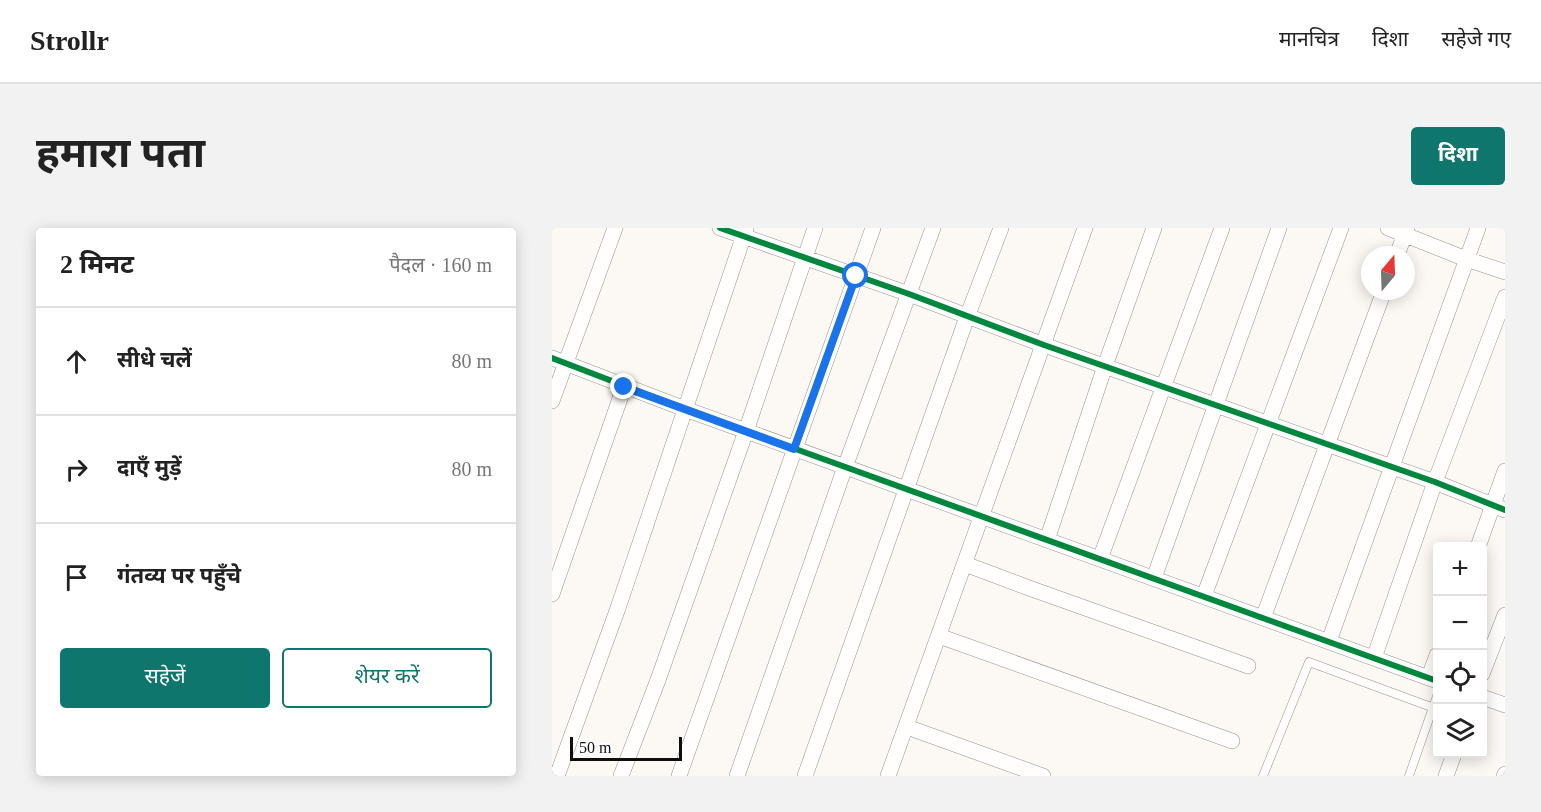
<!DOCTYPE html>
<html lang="hi">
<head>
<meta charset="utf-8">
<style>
	body { margin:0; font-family:"Times New Roman","Noto Sans Devanagari",serif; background:#f2f2f2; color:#222 }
	.controls { position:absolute; right:18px; bottom:18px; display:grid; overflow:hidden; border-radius:6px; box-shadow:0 3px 15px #0003 }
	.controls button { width:54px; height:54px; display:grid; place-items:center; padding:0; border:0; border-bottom:2px solid #e0e0e0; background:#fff; color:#222; font:30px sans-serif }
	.compass { position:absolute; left:809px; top:18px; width:54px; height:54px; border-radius:50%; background:#fff; box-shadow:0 3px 15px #0003; rotate:19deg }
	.scale { position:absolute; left:18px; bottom:15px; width:112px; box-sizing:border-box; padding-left:6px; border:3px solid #0e0e0e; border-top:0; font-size:16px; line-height:21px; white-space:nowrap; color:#0e0e0e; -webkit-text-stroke:4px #fff; paint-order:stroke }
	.stop { position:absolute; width:18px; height:18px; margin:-14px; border:4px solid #1a73e8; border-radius:50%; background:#fff }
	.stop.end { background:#1a73e8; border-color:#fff; box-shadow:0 2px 6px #0008 }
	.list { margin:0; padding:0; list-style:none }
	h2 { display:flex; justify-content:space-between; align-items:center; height:78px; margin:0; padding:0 24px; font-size:26px }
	h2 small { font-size:20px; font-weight:400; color:#767676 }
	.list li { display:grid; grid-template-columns:39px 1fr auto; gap:18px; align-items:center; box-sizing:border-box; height:108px; padding:0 24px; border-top:2px solid #e0e0e0 }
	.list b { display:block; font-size:22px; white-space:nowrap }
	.list em { font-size:20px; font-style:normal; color:#767676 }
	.actions { display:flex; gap:12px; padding:18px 24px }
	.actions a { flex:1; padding:14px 0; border:2px solid #0f766e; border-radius:6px; text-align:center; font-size:21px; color:#0f766e }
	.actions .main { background:#0f766e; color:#fff }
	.icon { flex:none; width:33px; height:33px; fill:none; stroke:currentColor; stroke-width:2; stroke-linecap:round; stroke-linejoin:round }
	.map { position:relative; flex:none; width:953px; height:548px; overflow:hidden; border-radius:6px }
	header { display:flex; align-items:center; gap:36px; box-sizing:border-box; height:84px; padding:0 30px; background:#fff; border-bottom:2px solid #e0e0e0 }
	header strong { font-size:28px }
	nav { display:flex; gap:33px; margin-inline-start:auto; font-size:21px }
	.intro { display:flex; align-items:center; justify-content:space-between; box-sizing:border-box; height:144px; padding:0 36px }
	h1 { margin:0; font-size:42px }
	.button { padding:15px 27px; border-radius:6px; background:#0f766e; color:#fff; font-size:21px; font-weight:700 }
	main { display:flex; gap:36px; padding:0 36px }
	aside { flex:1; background:#fff; border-radius:6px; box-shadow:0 3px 15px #0003 }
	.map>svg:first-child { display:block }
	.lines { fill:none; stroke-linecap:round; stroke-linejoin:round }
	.service-casing { stroke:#959492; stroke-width:9 }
	.minor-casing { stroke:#959492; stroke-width:16 }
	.service { stroke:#fffefd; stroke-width:8 }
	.minor { stroke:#fffefd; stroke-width:15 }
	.cycleway-casing { stroke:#fff; stroke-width:10 }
	.cycleway { stroke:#00873e; stroke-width:6 }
	.route { stroke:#1a73e8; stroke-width:8 }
</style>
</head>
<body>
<header>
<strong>Strollr</strong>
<nav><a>मानचित्र</a><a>दिशा</a><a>सहेजे गए</a></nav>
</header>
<div class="intro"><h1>हमारा पता</h1><a class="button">दिशा</a></div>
<main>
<aside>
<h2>2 मिनट<small>पैदल · 160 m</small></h2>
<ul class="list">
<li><svg class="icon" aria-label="ahead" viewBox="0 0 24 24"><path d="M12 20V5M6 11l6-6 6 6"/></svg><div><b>सीधे चलें</b></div><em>80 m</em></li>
<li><svg class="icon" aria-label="right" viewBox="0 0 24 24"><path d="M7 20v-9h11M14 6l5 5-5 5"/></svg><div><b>दाएँ मुड़ें</b></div><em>80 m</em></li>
<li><svg class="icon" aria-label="arrive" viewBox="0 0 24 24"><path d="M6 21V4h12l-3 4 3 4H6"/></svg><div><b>गंतव्य पर पहुँचे</b></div></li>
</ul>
<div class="actions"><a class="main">सहेजें</a><a>शेयर करें</a></div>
</aside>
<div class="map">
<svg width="953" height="548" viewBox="0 0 953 548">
	<rect width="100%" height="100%" fill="#fcf9f4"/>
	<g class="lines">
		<g class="service-casing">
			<path id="service" d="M711 548 757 434 882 480
				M857 548 885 468"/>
		</g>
		<g class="minor-casing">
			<path id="minor" d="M168 0 357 66 492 117 883 254 953 282
				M836 0 914 31 953 44
				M845 27 855 0
				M0 130 133 181 885 453
				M0 173 63 0
				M495 312 553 138 602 0
				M926 319 953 243
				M548 331 670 0
				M413 336 477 360 696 438
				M602 350 727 0
				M0 366 72 159
				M652 368 789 0
				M711 390 832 63
				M387 408 680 513
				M777 413 926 0
				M822 430 883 254 953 69
				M930 446 953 387
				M877 449 885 427
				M930 469 953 477
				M355 499 491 548
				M5 548 66 380 194 1
				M69 548 106 452 194 203 263 0
				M127 548 321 0
				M185 548 293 239 381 0
				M253 548 415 89 449 0
				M336 548 533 0
				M894 548 902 526
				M952 548 953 546"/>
		</g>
		<use href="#service" class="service"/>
		<use href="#minor" class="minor"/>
		<g class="cycleway-casing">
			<path id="cycleway" d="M168 0 357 66 492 117 883 254 953 282
				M0 130 133 181 885 453"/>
		</g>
		<use href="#cycleway" class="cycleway"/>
	</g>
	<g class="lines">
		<path class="route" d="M72 159 242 221 304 48"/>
	</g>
</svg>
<div class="controls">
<button>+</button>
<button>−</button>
<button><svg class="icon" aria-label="locate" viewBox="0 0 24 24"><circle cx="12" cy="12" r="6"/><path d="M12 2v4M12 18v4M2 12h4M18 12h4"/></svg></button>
<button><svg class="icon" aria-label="layers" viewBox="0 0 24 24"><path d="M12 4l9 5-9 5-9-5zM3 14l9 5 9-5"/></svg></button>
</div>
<svg class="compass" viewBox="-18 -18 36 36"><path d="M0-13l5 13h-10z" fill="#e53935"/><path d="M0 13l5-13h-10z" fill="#767676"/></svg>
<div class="scale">50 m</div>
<div class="stop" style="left:304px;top:48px"></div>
<div class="stop end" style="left:72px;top:159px"></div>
</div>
</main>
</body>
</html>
